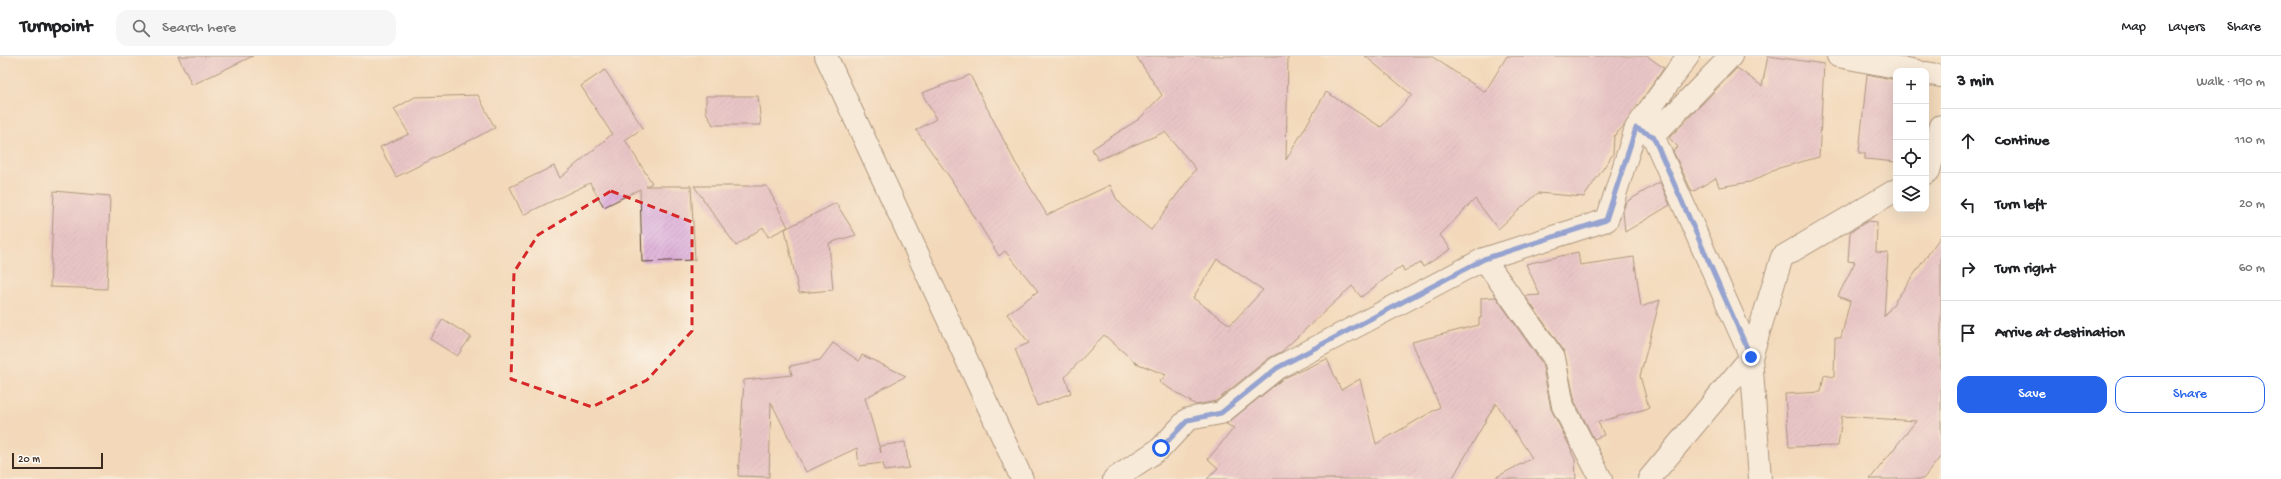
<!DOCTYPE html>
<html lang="en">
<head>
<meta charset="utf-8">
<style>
	body { margin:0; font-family:"Gochi Hand",sans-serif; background:#f6f6f6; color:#202124 }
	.controls { position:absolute; right:12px; top:12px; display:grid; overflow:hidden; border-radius:8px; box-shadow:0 4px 16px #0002 }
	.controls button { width:36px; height:36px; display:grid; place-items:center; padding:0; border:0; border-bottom:1px solid #e0e0e0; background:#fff; color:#202124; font:20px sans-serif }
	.scale { position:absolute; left:12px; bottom:10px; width:91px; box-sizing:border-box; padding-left:4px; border:2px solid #3b2a1e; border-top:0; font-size:11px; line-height:14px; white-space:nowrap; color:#3b2a1e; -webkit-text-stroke:3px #fdfcf7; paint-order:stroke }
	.stop { position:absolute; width:12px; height:12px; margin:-9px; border:3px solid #2563eb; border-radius:50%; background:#fff }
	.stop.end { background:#2563eb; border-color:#fff; box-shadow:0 1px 4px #0008 }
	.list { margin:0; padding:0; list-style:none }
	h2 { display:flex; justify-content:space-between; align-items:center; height:52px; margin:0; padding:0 16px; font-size:17px }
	h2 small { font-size:13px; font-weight:400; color:#757577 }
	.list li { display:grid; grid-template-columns:26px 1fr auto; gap:12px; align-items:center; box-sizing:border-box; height:64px; padding:0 16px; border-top:1px solid #e0e0e0 }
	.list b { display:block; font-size:15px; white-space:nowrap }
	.list em { font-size:13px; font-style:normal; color:#757577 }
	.actions { display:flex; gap:8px; padding:12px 16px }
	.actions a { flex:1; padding:9px 0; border:1px solid #2563eb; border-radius:12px; text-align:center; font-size:14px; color:#2563eb }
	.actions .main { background:#2563eb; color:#fff }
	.icon { flex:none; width:22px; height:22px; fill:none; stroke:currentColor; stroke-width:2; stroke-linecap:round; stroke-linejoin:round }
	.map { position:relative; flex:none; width:1941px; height:423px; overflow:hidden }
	header { display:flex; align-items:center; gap:24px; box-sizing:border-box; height:56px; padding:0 20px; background:#fff; border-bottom:1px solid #e0e0e0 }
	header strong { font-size:19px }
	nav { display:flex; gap:22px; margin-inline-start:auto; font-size:14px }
	.search { width:280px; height:36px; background:#f6f6f6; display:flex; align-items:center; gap:10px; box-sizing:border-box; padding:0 14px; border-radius:12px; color:#757577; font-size:15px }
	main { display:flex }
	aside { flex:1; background:#fff }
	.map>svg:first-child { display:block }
	.building { fill:url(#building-hatch); fill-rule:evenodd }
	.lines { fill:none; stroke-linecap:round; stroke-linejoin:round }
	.minor-casing { stroke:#574435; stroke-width:24 }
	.minor { stroke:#fff; stroke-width:22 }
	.route { stroke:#2563eb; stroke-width:5 }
	.marked { fill:none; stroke:#d62828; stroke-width:3; stroke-dasharray:8 5; stroke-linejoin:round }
</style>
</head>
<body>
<header>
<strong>Turnpoint</strong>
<div class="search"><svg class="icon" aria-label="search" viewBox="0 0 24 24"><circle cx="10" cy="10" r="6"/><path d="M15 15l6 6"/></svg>Search here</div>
<nav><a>Map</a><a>Layers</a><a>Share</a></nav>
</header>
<main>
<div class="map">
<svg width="1941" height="423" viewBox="0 0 1941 423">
	<defs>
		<pattern id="building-hatch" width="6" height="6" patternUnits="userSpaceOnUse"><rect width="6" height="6" fill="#dbabd6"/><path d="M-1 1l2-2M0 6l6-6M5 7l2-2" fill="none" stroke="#b38bad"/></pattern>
	</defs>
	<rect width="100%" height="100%" fill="#fdfcf7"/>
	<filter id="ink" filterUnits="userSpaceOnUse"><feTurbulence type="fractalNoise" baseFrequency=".025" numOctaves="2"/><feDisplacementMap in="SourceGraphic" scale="8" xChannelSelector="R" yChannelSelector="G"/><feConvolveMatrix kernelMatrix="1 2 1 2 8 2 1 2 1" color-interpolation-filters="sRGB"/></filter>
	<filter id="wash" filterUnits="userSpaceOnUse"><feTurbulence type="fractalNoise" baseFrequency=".012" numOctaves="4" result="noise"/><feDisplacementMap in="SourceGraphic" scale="16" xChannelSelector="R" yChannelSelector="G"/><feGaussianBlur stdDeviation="0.9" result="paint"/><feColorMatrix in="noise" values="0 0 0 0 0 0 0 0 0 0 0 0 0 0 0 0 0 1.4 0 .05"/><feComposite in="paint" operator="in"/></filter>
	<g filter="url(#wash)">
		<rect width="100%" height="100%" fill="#f3d9ba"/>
		<g id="blocks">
			<path class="building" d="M178 0H253L192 29Z
				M1136 0H1288L1286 104 1326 36 1381 71 1412 39 1365 0H1431L1485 36 1507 0H1647L1664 12 1624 70 1614 80 1613 98 1584 141 1538 137 1498 173 1475 143 1440 179 1451 193 1423 211 1421 207 1404 215 1402 210 1361 241 1352 230 1281 296 1269 302 1216 345 1196 349 1159 326 1166 319 1136 307 1104 279 1065 321 1071 337 1037 350 1015 293 1029 287 1007 258 1038 235 1005 195 999 200 951 123 916 74 936 63 922 37 970 19 1015 106 1047 159 1110 129 1116 142 1125 153 1151 174 1196 113 1165 76 1098 104 1092 93 1139 63 1162 39ZM1217 203 1263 234 1230 269 1193 242Z
				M1768 0 1824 8 1819 101 1779 112 1750 126 1719 131 1716 122 1692 136 1673 95 1678 91 1669 82 1737 12 1762 30Z
				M605 14 643 72 625 84 652 127 646 130H691L695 204 642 206 640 133 604 151 590 127 523 159 510 131 554 110 560 122 612 78 581 30Z
				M1867 18 1896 24V106L1865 103V97H1859Z
				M478 39 495 72 396 121 380 91 409 78 394 53 415 41Z
				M706 40H758L761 69H713L706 56Z
				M1660 126 1670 149 1625 176 1623 155 1626 146Z
				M694 130H767L788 171 768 181 763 171 736 190Z
				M54 135 110 140 107 233 50 231Z
				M836 147 856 179 829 187 833 234 799 237 785 173Z
				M1868 165 1877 166 1876 196 1888 197 1884 261 1941 180V400L1923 423H1870L1916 365 1842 360 1838 390 1789 391 1785 338 1821 336 1824 319 1834 321 1835 281 1841 282 1850 245 1838 240 1855 206 1848 205 1850 176Z
				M1578 196 1580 209 1634 201 1641 251 1660 244 1640 320 1649 352 1598 366 1604 379 1594 383 1575 346 1564 295 1525 240 1540 239 1526 208Z
				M1496 241 1542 307 1551 353 1572 395 1571 396 1575 403 1576 423H1493L1532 402 1496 347 1452 423H1207L1218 412 1208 403 1234 372 1226 368 1284 322 1327 303 1341 334 1360 323 1376 388 1440 351 1412 286 1479 269V262H1481V242Z
				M443 263 471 281 457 300 430 283Z
				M833 287 859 305 862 299 906 320 865 342 881 397 880 390 905 386 909 412 884 415 883 407 859 410 857 392 806 416 771 346 769 421 738 420 744 324 792 319 790 310 820 304Z"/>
		</g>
	</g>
	<g filter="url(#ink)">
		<use href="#blocks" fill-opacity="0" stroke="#574435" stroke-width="1"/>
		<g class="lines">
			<g class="minor-casing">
				<path id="minor" d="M826 0 1022 423
					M1838 0 1917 15
					M1926 17 1941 20
					M1636 72 1688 0
					M1653 80 1751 301 1760 423
					M1926 117 1929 115 1941 70
					M1484 203 1554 302 1563 350 1601 423
					M1114 423 1161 392 1188 363 1221 357 1277 312 1484 203 1607 164 1636 72 1653 80 1731 0
					M1649 423 1751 301 1782 201 1896 134"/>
			</g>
			<use href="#minor" class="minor"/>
		</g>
	</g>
	<g class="lines" filter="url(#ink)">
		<path class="route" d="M1161 392 1188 364 1221 357 1277 312 1484 203 1606 164 1636 72 1653 80 1751 301"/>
	</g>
	<path d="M0 0H1941V423H0ZM611 135 692 166V275L647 324 592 351 511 323 514 216 538 179Z" fill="#f3d9ba" fill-opacity=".55" fill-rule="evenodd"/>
	<path class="marked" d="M611 135 692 166V275L647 324 592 351 511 323 514 216 538 179Z"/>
</svg>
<div class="controls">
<button>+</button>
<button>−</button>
<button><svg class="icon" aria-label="locate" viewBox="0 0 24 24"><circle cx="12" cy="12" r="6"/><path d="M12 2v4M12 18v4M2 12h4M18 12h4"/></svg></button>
<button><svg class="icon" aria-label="layers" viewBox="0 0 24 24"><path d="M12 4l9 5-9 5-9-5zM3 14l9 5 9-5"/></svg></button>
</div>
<div class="scale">20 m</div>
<div class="stop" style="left:1161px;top:392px"></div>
<div class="stop end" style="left:1751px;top:301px"></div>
</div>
<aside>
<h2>3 min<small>Walk · 190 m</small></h2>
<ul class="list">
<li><svg class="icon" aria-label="ahead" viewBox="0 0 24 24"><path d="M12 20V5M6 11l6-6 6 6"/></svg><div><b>Continue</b></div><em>110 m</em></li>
<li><svg class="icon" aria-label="left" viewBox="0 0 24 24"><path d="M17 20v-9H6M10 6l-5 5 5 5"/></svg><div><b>Turn left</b></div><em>20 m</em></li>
<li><svg class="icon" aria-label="right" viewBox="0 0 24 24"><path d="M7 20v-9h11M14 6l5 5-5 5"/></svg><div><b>Turn right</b></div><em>60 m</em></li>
<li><svg class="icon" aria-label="arrive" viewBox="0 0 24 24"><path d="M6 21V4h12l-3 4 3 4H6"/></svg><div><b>Arrive at destination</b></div></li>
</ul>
<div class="actions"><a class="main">Save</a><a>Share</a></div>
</aside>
</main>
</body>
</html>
